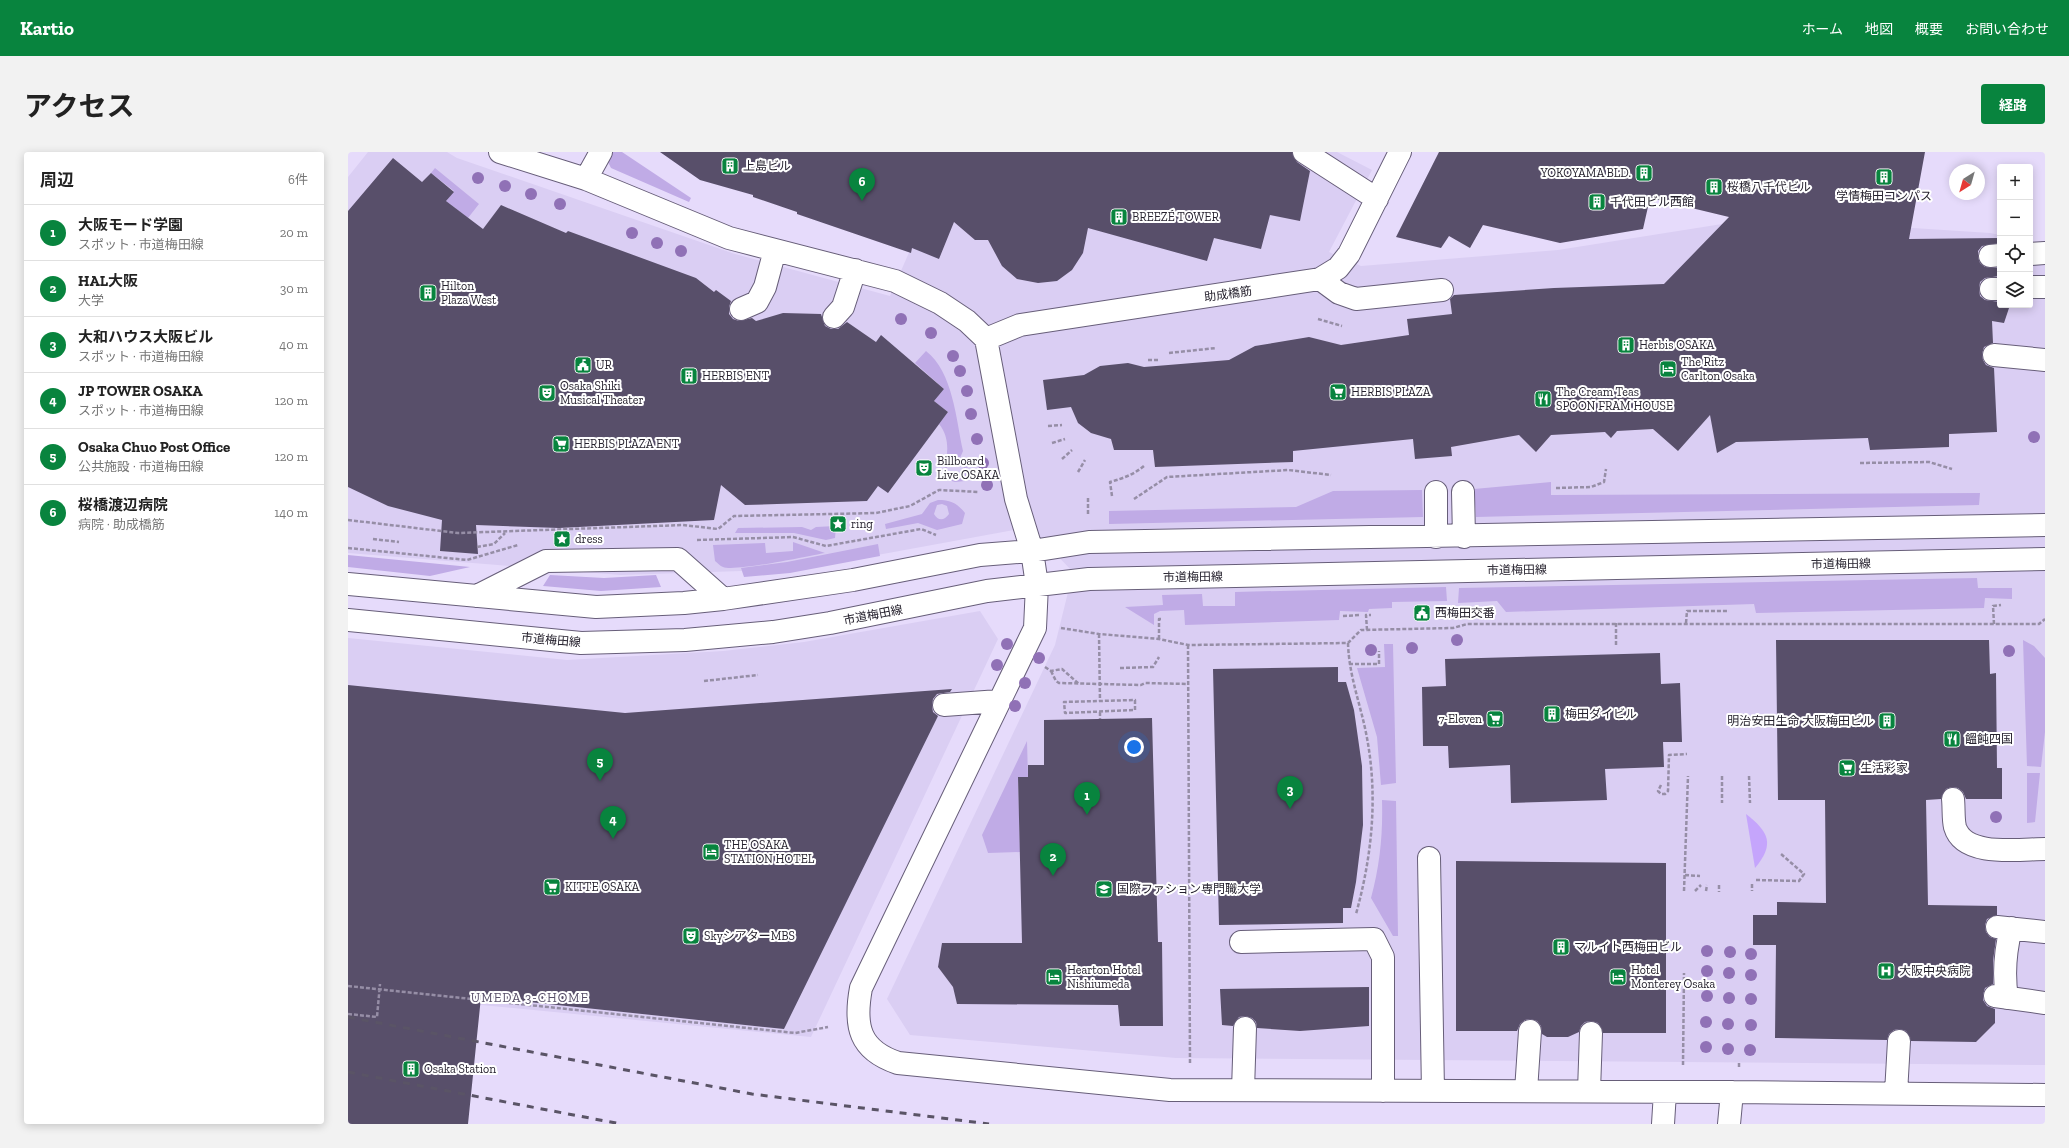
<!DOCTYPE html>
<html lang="ja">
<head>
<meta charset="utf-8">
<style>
	body { margin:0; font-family:"Zilla Slab","Noto Sans JP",serif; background:#f2f2f2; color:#222 }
	.controls { position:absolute; right:12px; top:12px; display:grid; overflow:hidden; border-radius:4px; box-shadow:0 2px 10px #0003 }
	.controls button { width:36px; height:36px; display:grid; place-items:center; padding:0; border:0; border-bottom:1px solid #e0e0e0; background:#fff; color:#222; font:20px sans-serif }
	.compass { position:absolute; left:1601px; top:12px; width:36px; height:36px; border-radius:50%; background:#fff; box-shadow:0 2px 10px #0003; rotate:217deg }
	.you { position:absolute; left:786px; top:595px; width:14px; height:14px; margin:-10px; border:3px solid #fff; border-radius:50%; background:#1a73e8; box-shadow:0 0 0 6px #1a73e833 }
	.badge { display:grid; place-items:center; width:26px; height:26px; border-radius:50%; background:#08843e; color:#fff; font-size:13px; font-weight:700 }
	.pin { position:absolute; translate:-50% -33px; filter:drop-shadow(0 1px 2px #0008) }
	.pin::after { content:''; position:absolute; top:21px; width:14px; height:12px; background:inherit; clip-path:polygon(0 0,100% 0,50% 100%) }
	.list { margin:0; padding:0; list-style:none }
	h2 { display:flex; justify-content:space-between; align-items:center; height:52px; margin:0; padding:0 16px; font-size:17px }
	h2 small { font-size:13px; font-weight:400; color:#767676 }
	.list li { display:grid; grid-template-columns:26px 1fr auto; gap:12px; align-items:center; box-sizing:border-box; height:56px; padding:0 16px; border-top:1px solid #e0e0e0 }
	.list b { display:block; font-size:15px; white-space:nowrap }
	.list p { margin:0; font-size:13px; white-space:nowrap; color:#767676 }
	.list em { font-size:13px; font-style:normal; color:#767676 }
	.icon { flex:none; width:22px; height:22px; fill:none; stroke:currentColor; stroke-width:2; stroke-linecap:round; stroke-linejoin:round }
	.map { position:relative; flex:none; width:1697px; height:972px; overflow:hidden; border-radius:4px }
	header { display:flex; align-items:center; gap:24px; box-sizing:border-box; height:56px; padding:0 20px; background:#08843e; color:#fff }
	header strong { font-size:19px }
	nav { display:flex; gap:22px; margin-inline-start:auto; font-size:14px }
	.intro { display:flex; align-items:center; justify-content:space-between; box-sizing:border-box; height:96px; padding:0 24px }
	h1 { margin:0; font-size:28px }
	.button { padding:10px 18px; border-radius:4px; background:#08843e; color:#fff; font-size:14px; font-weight:700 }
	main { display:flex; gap:24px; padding:0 24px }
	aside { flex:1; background:#fff; border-radius:4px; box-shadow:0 2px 10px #0003 }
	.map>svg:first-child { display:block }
	.built { fill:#dacef3 }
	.green { fill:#c0abe6; fill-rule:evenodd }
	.water { fill:#c5a5fc }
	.building { fill:#584f6a }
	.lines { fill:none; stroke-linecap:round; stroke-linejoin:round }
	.minor-casing { stroke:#675e79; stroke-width:24 }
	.path { stroke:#968ea6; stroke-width:2.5; stroke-dasharray:4 2; stroke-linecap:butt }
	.minor { stroke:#fff; stroke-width:22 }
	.rail { stroke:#5a5466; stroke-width:3; stroke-dasharray:7 7; stroke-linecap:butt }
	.tree { fill:#9071b6 }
	.labels { text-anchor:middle; stroke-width:4; stroke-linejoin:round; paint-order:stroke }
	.poi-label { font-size:12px; fill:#26222e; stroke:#fff; text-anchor:start }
	.street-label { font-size:12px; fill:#26222e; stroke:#fff }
	.neighbourhood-label { font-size:13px; letter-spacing:1px; fill:#584f69; stroke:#fff }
</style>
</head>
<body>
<header>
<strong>Kartio</strong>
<nav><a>ホーム</a><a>地図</a><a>概要</a><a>お問い合わせ</a></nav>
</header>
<div class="intro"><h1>アクセス</h1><a class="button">経路</a></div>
<main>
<aside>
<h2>周辺<small>6件</small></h2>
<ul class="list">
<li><span class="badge">1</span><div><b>大阪モード学園</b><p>スポット · 市道梅田線</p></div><em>20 m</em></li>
<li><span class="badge">2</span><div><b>HAL大阪</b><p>大学</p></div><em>30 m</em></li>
<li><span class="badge">3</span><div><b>大和ハウス大阪ビル</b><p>スポット · 市道梅田線</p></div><em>40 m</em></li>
<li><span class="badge">4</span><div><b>JP TOWER OSAKA</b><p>スポット · 市道梅田線</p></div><em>120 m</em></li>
<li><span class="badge">5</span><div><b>Osaka Chuo Post Office</b><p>公共施設 · 市道梅田線</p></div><em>120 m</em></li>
<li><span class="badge">6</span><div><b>桜橋渡辺病院</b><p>病院 · 助成橋筋</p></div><em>140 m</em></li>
</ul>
</aside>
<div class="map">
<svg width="1697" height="972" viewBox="0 0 1697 972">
	<rect width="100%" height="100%" fill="#e6dbfb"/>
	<path class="built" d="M20 0H99L109 6 387 102 542 144 605 0H989L1024 18 981 100 1013 114 1210 98 1412 66 1642 81 1652 83V153H1682V90L1697 93V913L828 906 562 883 539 847 707 493 725 420 682 375 453 417 273 423 0 401V25Z
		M632 459 650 487 463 885 0 840V486L219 508 375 499 456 490Z"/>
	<path class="green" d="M261 0H274L343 46 341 50 263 16 258 6Z
		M87 16 131 52 120 66 98 49 106 39 83 21Z
		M578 199C605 220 608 267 615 299L612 306 620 314 617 329 607 330 594 326C599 307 604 288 591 272L600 260 586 249 596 237 567 211ZM608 309C627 316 608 335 600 322 596 315 602 310 608 309Z
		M1203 330V343L1632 341 1631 353 1128 365 1126 337Z
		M1074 338 1075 365 761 372V359L948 355 985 339Z
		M590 348C603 348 609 351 617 361L614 372 589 378 570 371 538 377 537 372 574 362 582 351ZM594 352 599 354 601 362C596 369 590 369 586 362L589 353Z
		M488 374 487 386 478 388 446 381H387L390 376 454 375 463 378 468 375Z
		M445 390 477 401C460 404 387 420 375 415 372 414 370 411 367 409L365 393 417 391 418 401 445 399Z
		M530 392 532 404 442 421 396 425 393 416 439 410Z
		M0 403 122 415 82 424 0 415Z
		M202 423 256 426 308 423 313 435 253 439 195 434Z
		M1629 426 1630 436H1664V447L1637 446 1636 456 1408 461 1406 452 1158 460 1149 449 1110 451 1111 436Z
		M1098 435 1099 449 1044 450V456L1021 457 1020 460 992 459 991 468 837 473 836 458 812 459 806 462V473L777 455 815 453 814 443 854 442 855 454H887V440Z
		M1675 488 1686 494 1697 506V580L1693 615 1679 614Z
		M1036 492H1045L1048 631 1033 633 1029 585 1009 516 1037 515Z
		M679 589 680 625H670L672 700 640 701 634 683Z
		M1679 621H1692L1687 670 1679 671Z
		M1034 648 1048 649 1050 784H1045L1023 746C1032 713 1035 682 1034 648Z"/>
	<path class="water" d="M1398 662C1421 680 1427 692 1407 716Z"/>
	<path class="building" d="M312 0H944L949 10 962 19 952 69 922 63 913 97 866 86 859 109 740 76 735 101 724 118 709 129 690 131 669 127 654 114 640 88H627L606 70 591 107 564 96 563 101 449 62V60L405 45V43L352 28Z
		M1091 0H1577L1561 87 1652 86V91L1634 94 1630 99V105L1632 111 1637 115 1652 116V124L1637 126 1632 130 1631 137 1632 144 1637 148 1652 150V153H1662L1656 171 1644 169 1645 191 1636 195 1634 202 1635 208 1638 213 1646 216 1649 280 1601 282V295L1522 298 1520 286 1388 290 1369 301 1362 263 1330 299 1305 277 1269 279 1263 286 1257 280 1203 283 1188 300 1171 283 1103 295 1104 304 1067 307 1065 287 945 299V310L807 315 805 298H766L763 287 743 281 730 271 723 255 699 258 695 228 736 223 752 214 780 211 796 215 881 208 907 194 961 185 993 193 1061 183 1059 167 1104 162 1102 147 1106 143 1206 136 1316 132 1381 65 1302 46 1295 77 1212 91 1135 73 1122 96 1101 84 1093 96 1048 85Z
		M45 6 74 30 83 21 106 40 98 49 135 77 153 53 218 81 220 79 348 126 366 140 368 138 383 149 381 155V162L385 167 391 169 404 166 408 169 435 161 473 162 477 174 483 177H490L499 170 528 190 533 183 596 237 586 249 600 260 540 341 530 334 519 349 397 353 373 333 366 368 211 376 128 373 130 402 92 399 94 368 40 354 0 335V59Z
		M1428 488H1641L1642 522 1648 521 1649 616H1654V647H1618L1615 640 1610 636 1604 635 1598 637 1593 647 1578 648 1580 753 1649 754V763L1639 767 1637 773 1638 780 1642 785 1648 787 1645 809V832L1637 836 1635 843V848L1639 854 1647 857V871L1628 890 1563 889 1558 879 1551 877 1546 878 1541 882 1539 888 1427 886 1428 793H1405V763H1429V750L1478 751 1477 648H1430Z
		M1312 501 1313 532 1332 531 1334 590H1315L1316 615 1257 617 1259 648 1163 651 1162 613 1101 616 1100 594H1075L1074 535 1098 534 1097 507Z
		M990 515V530H998L1006 558 1014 614 1015 673 1008 730 1003 756H995V771L871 773 865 517Z
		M0 533 277 561 604 537 602 540 589 542 585 547 584 554 585 560 590 564 436 877 133 845 120 972H0Z
		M804 566 810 790H814L815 874H772L770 853 609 852 605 835 590 815 594 791H674L670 625H680V613H696V568Z
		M1108 709 1318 711V881H1255L1250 871 1243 869 1237 870 1233 874 1231 880 1220 885H1199L1194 882 1193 874 1189 869 1182 867 1177 868 1172 872 1169 879H1108Z
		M1021 835V874L952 879 909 876 908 870 904 866 897 864 891 865 885 874 874 873 872 837Z"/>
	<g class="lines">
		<g class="minor-casing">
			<path id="minor" d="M152 0 238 27 381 86 547 129 592 151 619 169 638 187 668 347 684 399 689 433 687 476 513 836C506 874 511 898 550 911L822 938 1384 940 1697 943
				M956 0 1029 47
				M238 27 253 0
				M1682 102 1697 101
				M1642 104 1652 103
				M972 127 991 141 1008 147 1094 138
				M1682 135H1697
				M1643 137H1652
				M393 157 409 150 417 135 427 98
				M486 165 495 155 507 118
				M638 187 672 173 972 127 990 116 1001 102 1052 0
				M1646 203 1697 208
				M1088 340V385
				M1115 340 1116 385
				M0 432 248 455 336 451 375 447 505 428 632 403 684 399 741 390 1697 373
				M129 444 198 409 330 407 375 447
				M0 468 233 491 337 488 425 480 482 471 639 439 741 427 1697 407
				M596 553 651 549
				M1605 647C1606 656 1605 667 1607 675 1616 706 1672 697 1697 697
				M1081 706 1085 939
				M1649 775 1697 780
				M893 790 1026 787 1035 805V939
				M1647 844 1697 851
				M1659 846C1655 821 1657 800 1663 776
				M895 938 897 876
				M1178 939 1182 879
				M1241 939 1243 881
				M1548 941 1551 889
				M1315 972 1317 940
				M1381 972 1384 940"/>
		</g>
		<path class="path" d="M970 167 994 174
			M821 201 868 196
			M800 208H812
			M700 274 714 273
			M704 291 717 287
			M714 307 724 298
			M1512 311 1581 310 1604 317
			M730 320 737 308
			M1208 336 1243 335 1256 330 1258 317
			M764 344 762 330C776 326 787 322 797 313
			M740 346V363
			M786 347 819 325 940 318 983 323
			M0 368 110 381 335 373 370 377 386 364 528 361 562 354 591 338 631 340
			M25 387 51 390
			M349 388 445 385 478 394 573 377 588 383
			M129 395 146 392 157 381
			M0 396 119 408 170 393
			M1115 456H1133
			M995 464 1013 463
			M1338 471 1339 459H1381
			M1646 472 1645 454 1653 453
			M713 476 751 482 811 487 840 493 1000 491 1013 478 1105 476 1119 472H1691L1697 467
			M1019 478 1018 463H1023
			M751 482 752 549
			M811 487V467H815
			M1000 491C1001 525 1013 553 1019 586 1030 645 1024 704 1008 762
			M840 493 842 912
			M1268 493V471
			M1001 512H1031V499
			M697 515 703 519 714 517 731 532
			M772 516 805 515 811 505
			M703 519 708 529 711 531 793 533 797 531 839 532
			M356 529 410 523
			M787 548V558L717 561 716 550Z
			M752 560V567
			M1374 624V651
			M1401 624 1402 651
			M1313 633 1310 639 1313 642H1317L1320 639 1321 603 1339 602
			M1337 723 1352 724
			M1408 728 1451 729 1456 722 1433 702
			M1404 732V739
			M1371 733V740
			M1336 739 1340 624
			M1347 739 1353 733
			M1358 739 1359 733
			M0 834 447 881 480 875
			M0 862 29 865 32 832
			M1335 913 1336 821
			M1391 915V909"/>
		<use href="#minor" class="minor"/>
		<path class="rail" d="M0 865 404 942 641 972
			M0 920 273 972"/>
	</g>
	<g class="tree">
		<circle cx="130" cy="26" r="6"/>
		<circle cx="157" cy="34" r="6"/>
		<circle cx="183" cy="42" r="6"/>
		<circle cx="212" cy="52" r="6"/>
		<circle cx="284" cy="81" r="6"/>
		<circle cx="309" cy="91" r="6"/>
		<circle cx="333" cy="99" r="6"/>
		<circle cx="553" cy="167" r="6"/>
		<circle cx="583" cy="181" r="6"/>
		<circle cx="605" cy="204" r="6"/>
		<circle cx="612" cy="219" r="6"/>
		<circle cx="619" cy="239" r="6"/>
		<circle cx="623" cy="262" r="6"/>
		<circle cx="1686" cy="285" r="6"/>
		<circle cx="629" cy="287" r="6"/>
		<circle cx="635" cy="311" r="6"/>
		<circle cx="639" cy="333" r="6"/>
		<circle cx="1109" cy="488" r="6"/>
		<circle cx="659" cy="492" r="6"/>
		<circle cx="1064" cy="496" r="6"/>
		<circle cx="1023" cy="498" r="6"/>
		<circle cx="1661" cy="499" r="6"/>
		<circle cx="691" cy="506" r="6"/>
		<circle cx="649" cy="513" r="6"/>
		<circle cx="677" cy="531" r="6"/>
		<circle cx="667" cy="554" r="6"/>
		<circle cx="1648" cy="665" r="6"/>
		<circle cx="1359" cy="799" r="6"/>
		<circle cx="1382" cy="800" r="6"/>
		<circle cx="1403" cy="802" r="6"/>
		<circle cx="1359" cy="819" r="6"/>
		<circle cx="1381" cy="821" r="6"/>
		<circle cx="1403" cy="823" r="6"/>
		<circle cx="1359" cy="844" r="6"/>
		<circle cx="1381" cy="846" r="6"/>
		<circle cx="1403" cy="847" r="6"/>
		<circle cx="1358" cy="870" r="6"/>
		<circle cx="1380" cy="872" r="6"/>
		<circle cx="1403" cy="873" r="6"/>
		<circle cx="1358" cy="895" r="6"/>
		<circle cx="1380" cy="897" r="6"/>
		<circle cx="1402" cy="898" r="6"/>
	</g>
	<defs>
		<g id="building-square" transform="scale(0.9)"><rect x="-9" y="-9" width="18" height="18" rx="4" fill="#08843e" stroke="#fff"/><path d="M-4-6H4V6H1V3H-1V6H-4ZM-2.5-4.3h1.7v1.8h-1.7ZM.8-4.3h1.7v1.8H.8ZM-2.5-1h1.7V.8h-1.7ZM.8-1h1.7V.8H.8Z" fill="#fff"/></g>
		<g id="civic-square" transform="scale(0.9)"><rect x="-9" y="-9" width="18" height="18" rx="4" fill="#08843e" stroke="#fff"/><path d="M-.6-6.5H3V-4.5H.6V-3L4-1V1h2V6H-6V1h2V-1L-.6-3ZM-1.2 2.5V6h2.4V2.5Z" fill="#fff"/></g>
		<g id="hotel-square" transform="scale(0.9)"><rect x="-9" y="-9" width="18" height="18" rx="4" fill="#08843e" stroke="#fff"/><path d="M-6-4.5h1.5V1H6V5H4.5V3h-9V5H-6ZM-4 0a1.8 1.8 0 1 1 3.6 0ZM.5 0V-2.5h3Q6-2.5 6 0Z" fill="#fff"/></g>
		<g id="supermarket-square" transform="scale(0.9)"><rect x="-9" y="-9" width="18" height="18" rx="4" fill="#08843e" stroke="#fff"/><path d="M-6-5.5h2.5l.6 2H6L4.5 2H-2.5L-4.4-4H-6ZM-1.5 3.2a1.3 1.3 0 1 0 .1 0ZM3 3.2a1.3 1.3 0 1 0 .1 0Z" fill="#fff"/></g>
		<g id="theatre-square" transform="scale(0.9)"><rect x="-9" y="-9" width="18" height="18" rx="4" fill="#08843e" stroke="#fff"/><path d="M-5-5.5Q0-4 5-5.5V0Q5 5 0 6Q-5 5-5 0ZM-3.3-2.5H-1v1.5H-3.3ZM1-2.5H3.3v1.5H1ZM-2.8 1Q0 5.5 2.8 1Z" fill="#fff"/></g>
		<g id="restaurant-square" transform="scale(0.9)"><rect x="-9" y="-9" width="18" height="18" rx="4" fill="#08843e" stroke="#fff"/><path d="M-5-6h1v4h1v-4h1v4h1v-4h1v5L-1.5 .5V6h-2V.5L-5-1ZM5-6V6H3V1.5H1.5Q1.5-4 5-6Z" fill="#fff"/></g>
		<g id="sight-square" transform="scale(0.9)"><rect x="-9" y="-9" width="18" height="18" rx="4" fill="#08843e" stroke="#fff"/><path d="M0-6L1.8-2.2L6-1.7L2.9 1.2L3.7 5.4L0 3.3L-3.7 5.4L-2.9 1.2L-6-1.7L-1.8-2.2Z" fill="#fff"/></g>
		<g id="university-square" transform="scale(0.9)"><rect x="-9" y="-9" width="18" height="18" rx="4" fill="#08843e" stroke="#fff"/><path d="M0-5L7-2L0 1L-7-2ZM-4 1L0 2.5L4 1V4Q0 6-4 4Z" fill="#fff"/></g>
		<g id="hospital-square" transform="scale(0.9)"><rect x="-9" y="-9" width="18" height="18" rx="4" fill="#08843e" stroke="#fff"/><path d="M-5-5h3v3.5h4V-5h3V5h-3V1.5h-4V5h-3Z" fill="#fff"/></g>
	</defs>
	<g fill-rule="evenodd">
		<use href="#building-square" x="382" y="14"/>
		<use href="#building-square" x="1296" y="21"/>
		<use href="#building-square" x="1536" y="25"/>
		<use href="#building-square" x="1366" y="35"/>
		<use href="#building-square" x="1249" y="50"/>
		<use href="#building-square" x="771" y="65"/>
		<use href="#building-square" x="80" y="141"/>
		<use href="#building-square" x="1278" y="193"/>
		<use href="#civic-square" x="235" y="213"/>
		<use href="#hotel-square" x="1320" y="217"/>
		<use href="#building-square" x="341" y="224"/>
		<use href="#supermarket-square" x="990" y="240"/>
		<use href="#theatre-square" x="199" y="241"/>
		<use href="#restaurant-square" x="1195" y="247"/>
		<use href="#supermarket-square" x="213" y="292"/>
		<use href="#theatre-square" x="576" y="316"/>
		<use href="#sight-square" x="490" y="372"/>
		<use href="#sight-square" x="214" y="387"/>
		<use href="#civic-square" x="1074" y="461"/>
		<use href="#building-square" x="1204" y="562"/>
		<use href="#supermarket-square" x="1147" y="567"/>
		<use href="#building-square" x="1539" y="569"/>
		<use href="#restaurant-square" x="1604" y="587"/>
		<use href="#supermarket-square" x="1499" y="616"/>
		<use href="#hotel-square" x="363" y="700"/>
		<use href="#supermarket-square" x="204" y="735"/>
		<use href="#university-square" x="756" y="737"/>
		<use href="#theatre-square" x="343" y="784"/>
		<use href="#building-square" x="1213" y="795"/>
		<use href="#hospital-square" x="1538" y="819"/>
		<use href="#hotel-square" x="706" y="825"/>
		<use href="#hotel-square" x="1270" y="825"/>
		<use href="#building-square" x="63" y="917"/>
	</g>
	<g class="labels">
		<g class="poi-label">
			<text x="395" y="18">上島ビル</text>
			<text x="1283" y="25" text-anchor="end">YOKOYAMA BLD.</text>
			<text x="1379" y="39">桜橋八千代ビル</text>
			<text x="1536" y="48" text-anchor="middle">学情梅田コンパス</text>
			<text x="1262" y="54">千代田ビル西館</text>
			<text x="784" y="69">BREEZÉ TOWER</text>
			<text x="93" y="138">Hilton<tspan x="93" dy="14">Plaza West</tspan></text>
			<text x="1291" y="197">Herbis OSAKA</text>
			<text x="1333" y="214">The Ritz<tspan x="1333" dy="14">Carlton Osaka</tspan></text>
			<text x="248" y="217">UR</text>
			<text x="354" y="228">HERBIS ENT</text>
			<text x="212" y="238">Osaka Shiki<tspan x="212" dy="14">Musical Theater</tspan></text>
			<text x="1003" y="244">HERBIS PLAZA</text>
			<text x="1208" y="244">The Cream Teas<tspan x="1208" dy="14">SPOON FRAM HOUSE</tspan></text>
			<text x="226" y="296">HERBIS PLAZA ENT</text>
			<text x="589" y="313">Billboard<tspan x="589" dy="14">Live OSAKA</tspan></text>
			<text x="503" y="376">ring</text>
			<text x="227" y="391">dress</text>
			<text x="1087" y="465">西梅田交番</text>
			<text x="1217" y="566">梅田ダイビル</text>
			<text x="1134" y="571" text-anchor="end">7-Eleven</text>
			<text x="1526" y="573" text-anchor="end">明治安田生命 大阪梅田ビル</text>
			<text x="1617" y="591">饂飩四国</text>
			<text x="1512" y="620">生活彩家</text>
			<text x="376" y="697">THE OSAKA<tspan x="376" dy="14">STATION HOTEL</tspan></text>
			<text x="217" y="739">KITTE OSAKA</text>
			<text x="769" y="741">国際ファション専門職大学</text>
			<text x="356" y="788">SkyシアターMBS</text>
			<text x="1226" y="799">マルイト西梅田ビル</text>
			<text x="719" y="822">Hearton Hotel<tspan x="719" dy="14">Nishiumeda</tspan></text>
			<text x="1283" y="822">Hotel<tspan x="1283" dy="14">Monterey Osaka</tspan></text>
			<text x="1551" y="823">大阪中央病院</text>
			<text x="76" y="921">Osaka Station</text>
		</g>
		<g class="street-label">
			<text transform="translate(880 142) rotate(-8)" y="4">助成橋筋</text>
			<text transform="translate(1493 412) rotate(-1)" y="4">市道梅田線</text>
			<text transform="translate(1169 418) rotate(-1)" y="4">市道梅田線</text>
			<text transform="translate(845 425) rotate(-1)" y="4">市道梅田線</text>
			<text transform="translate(525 463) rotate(-11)" y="4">市道梅田線</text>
			<text transform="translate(203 488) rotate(5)" y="4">市道梅田線</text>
		</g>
		<g class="neighbourhood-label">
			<text x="182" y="850">UMEDA 3-CHOME</text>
		</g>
	</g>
</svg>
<div class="controls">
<button>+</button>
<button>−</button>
<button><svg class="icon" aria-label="locate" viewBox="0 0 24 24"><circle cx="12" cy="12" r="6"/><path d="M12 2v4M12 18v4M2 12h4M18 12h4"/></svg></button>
<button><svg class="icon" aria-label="layers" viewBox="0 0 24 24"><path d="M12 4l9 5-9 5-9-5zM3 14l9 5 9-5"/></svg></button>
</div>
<svg class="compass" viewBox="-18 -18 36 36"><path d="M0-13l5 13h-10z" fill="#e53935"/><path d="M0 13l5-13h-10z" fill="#767676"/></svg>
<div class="you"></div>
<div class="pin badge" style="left:739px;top:663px">1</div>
<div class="pin badge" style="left:705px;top:724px">2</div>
<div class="pin badge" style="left:942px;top:657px">3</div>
<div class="pin badge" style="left:265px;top:687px">4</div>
<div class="pin badge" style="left:252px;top:629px">5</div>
<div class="pin badge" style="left:514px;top:49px">6</div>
</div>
</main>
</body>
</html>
